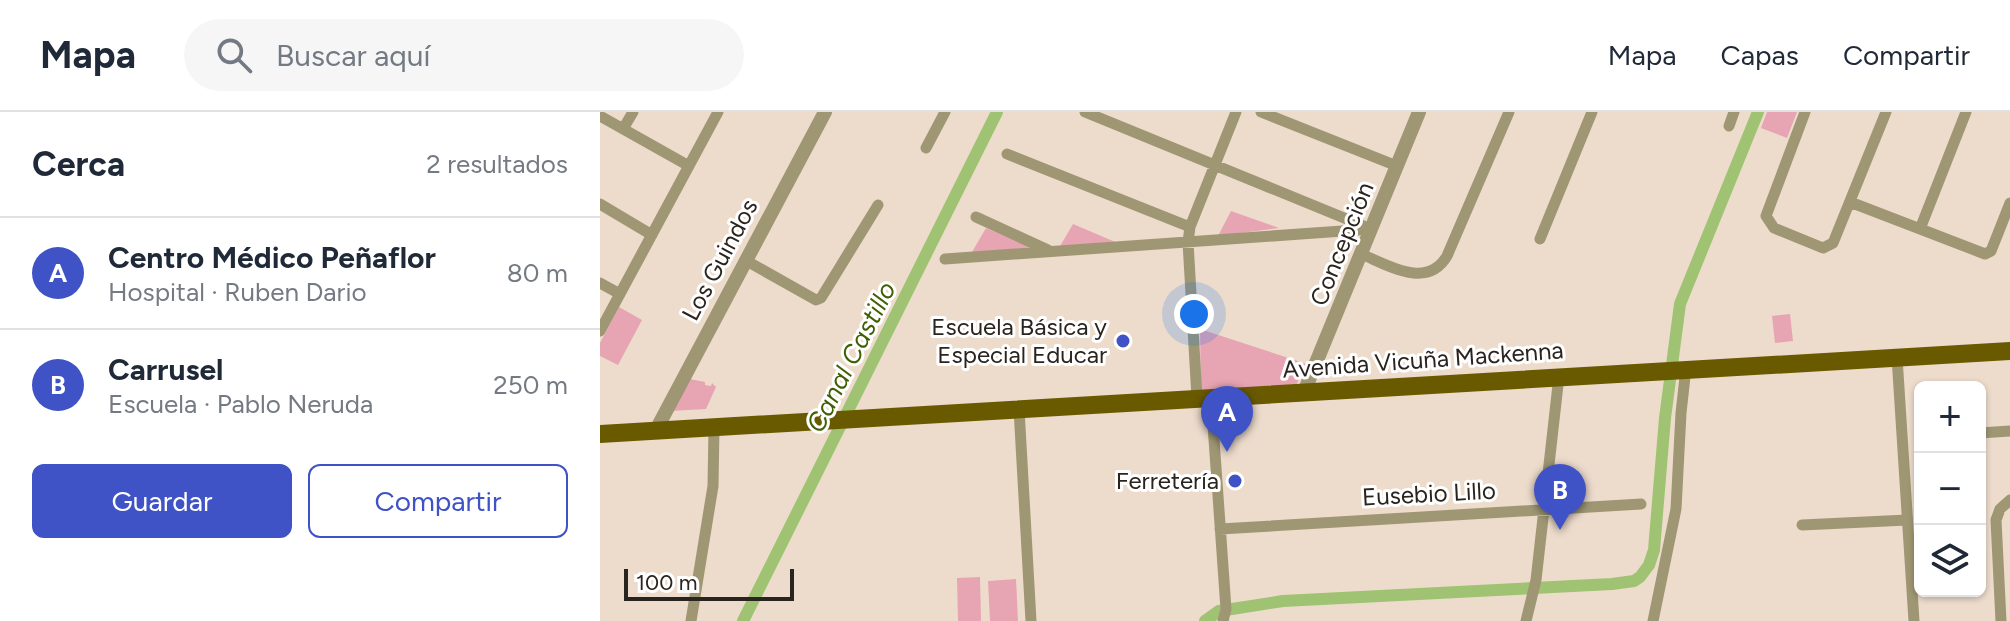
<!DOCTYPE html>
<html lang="es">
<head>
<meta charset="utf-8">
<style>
	body { margin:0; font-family:Figtree,sans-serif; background:#f6f6f7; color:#1f2937 }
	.controls { position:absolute; right:24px; bottom:24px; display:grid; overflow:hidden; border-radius:12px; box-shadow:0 2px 6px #0004 }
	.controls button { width:72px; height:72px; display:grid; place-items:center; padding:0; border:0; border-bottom:2px solid #e0e1e3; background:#fff; color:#1f2937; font:40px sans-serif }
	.scale { position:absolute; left:24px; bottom:20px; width:170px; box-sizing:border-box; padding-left:8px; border:4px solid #2a241e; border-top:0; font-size:22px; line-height:28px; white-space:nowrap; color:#2a241e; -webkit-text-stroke:6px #fff; paint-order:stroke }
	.you { position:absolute; left:594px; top:202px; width:28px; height:28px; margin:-20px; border:6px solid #fff; border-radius:50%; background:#1a73e8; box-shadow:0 0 0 12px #1a73e833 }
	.badge { display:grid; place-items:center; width:52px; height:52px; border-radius:50%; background:#3f52c6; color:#fff; font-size:26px; font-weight:700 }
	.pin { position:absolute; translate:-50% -66px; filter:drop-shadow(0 2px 4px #0008) }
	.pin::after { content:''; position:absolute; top:42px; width:28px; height:24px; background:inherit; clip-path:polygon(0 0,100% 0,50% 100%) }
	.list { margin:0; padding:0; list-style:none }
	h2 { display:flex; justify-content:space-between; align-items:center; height:104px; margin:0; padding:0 32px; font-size:34px }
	h2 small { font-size:26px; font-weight:400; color:#747a83 }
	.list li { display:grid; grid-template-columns:52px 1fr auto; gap:24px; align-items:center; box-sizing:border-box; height:112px; padding:0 32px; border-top:2px solid #e0e1e3 }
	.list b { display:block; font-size:30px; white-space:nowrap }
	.list p { margin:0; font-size:26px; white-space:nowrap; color:#747a83 }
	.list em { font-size:26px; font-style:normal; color:#747a83 }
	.actions { display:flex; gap:16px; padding:24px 32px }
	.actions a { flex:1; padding:18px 0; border:2px solid #3f52c6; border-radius:12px; text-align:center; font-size:28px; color:#3f52c6 }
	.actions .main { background:#3f52c6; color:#fff }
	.icon { flex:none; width:44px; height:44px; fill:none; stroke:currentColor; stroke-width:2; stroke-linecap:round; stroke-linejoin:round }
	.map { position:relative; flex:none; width:1410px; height:509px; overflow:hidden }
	header { display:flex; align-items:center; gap:48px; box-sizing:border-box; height:112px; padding:0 40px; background:#fff; border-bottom:2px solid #e0e1e3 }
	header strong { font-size:38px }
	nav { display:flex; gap:44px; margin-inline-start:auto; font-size:28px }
	.search { width:560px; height:72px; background:#f6f6f7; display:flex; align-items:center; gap:20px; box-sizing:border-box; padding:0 28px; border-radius:44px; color:#747a83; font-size:30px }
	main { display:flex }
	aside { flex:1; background:#fff }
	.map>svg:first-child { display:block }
	.green { fill:#e7a4b3 }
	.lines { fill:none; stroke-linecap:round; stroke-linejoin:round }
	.canal { stroke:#9fc373; stroke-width:12 }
	.minor { stroke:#9f9773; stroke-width:11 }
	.tertiary { stroke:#9f9773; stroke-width:14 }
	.primary { stroke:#695a00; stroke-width:18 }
	.poi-dot { fill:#3f52c6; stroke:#fff; stroke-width:3 }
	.labels { text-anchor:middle; stroke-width:6; stroke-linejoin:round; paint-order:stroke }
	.street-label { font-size:24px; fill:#2a241e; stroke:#fff }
	.poi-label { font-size:24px; fill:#2a241e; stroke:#fff; text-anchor:end }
	.water-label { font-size:26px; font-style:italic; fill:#3f5f03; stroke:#fff }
</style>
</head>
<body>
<header>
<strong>Mapa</strong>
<div class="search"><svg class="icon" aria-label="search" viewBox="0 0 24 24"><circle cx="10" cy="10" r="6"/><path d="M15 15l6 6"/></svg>Buscar aquí</div>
<nav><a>Mapa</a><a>Capas</a><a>Compartir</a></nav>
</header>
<main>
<aside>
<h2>Cerca<small>2 resultados</small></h2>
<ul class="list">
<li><span class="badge">A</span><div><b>Centro Médico Peñaflor</b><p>Hospital · Ruben Dario</p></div><em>80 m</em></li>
<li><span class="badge">B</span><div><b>Carrusel</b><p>Escuela · Pablo Neruda</p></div><em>250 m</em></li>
</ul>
<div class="actions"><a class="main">Guardar</a><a>Compartir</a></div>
</aside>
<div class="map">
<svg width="1410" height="509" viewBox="0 0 1410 509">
	<rect width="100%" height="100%" fill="#eddccc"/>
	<path class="green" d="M1167 0H1197L1187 26 1161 16Z
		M631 99 679 116 618 124Z
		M473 112 520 132 459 136Z
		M386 116 433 136 372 140Z
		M19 195 42 208 18 253 0 244V231Z
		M1190 202 1193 229 1175 231 1172 204Z
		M600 217 707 252 693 279 601 285Z
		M90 267 105 270V273L111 274 112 271 116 275 106 297 70 299Z
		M380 465 381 509H358L357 466Z
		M416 467 418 509H390L388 469Z"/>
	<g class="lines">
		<path class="canal" d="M143 509 397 0
			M605 509 619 499 683 489 1012 472 1034 469 1040 465 1049 453 1054 438 1065 306 1080 192 1158 0"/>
		<path class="minor" d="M485 0 771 117
			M661 0 797 54
			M1205 0 1166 104 1174 116 1223 136 1233 131 1286 0
			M0 4 89 54
			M1129 14 1134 0
			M23 17 33 0
			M326 36 345 0
			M407 42 590 115
			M1250 90 1385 142 1391 139 1410 91
			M0 92 52 123
			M376 105 448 138
			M1320 117 1366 0
			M940 127 992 0
			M761 142C788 153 827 178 847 144L909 0
			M345 147 771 117
			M145 148 216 188 221 186 278 93
			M0 171 20 182
			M0 219 118 0
			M1297 245 1314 509
			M611 285 626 497 623 509
			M597 286 588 130 590 115 636 0
			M419 297 431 509
			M1380 321 1410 319
			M1202 413 1307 408
			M620 417 1041 392
			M91 509 113 374 114 316
			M926 509 936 468 959 264
			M1053 509 1076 397 1081 301 1086 256
			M1401 509 1396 408 1400 397 1410 388"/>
		<path class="tertiary" d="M704 280 819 0
			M56 318 225 0"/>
		<path class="primary" d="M0 322 1410 239"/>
	</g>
	<g class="poi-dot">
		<circle cx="523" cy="229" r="8"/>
		<circle cx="635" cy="369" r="8"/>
	</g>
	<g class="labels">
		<g class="street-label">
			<text transform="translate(742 132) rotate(-68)" y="8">Concepción</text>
			<text transform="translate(120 148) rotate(-62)" y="8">Los Guindos</text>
			<text transform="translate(823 248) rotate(-4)" y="8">Avenida Vicuña Mackenna</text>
			<text transform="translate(829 382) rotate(-3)" y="8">Eusebio Lillo</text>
		</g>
		<g class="poi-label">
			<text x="507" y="223">Escuela Básica y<tspan x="507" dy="28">Especial Educar</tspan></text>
			<text x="619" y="377">Ferretería</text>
		</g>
		<g class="water-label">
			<text transform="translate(251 245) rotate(-63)" y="9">Canal Castillo</text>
		</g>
	</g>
</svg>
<div class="controls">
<button>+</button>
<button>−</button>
<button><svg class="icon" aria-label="layers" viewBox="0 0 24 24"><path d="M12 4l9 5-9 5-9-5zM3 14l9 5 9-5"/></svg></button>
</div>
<div class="scale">100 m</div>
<div class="you"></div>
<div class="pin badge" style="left:627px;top:340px">A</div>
<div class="pin badge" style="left:960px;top:418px">B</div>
</div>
</main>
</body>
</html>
